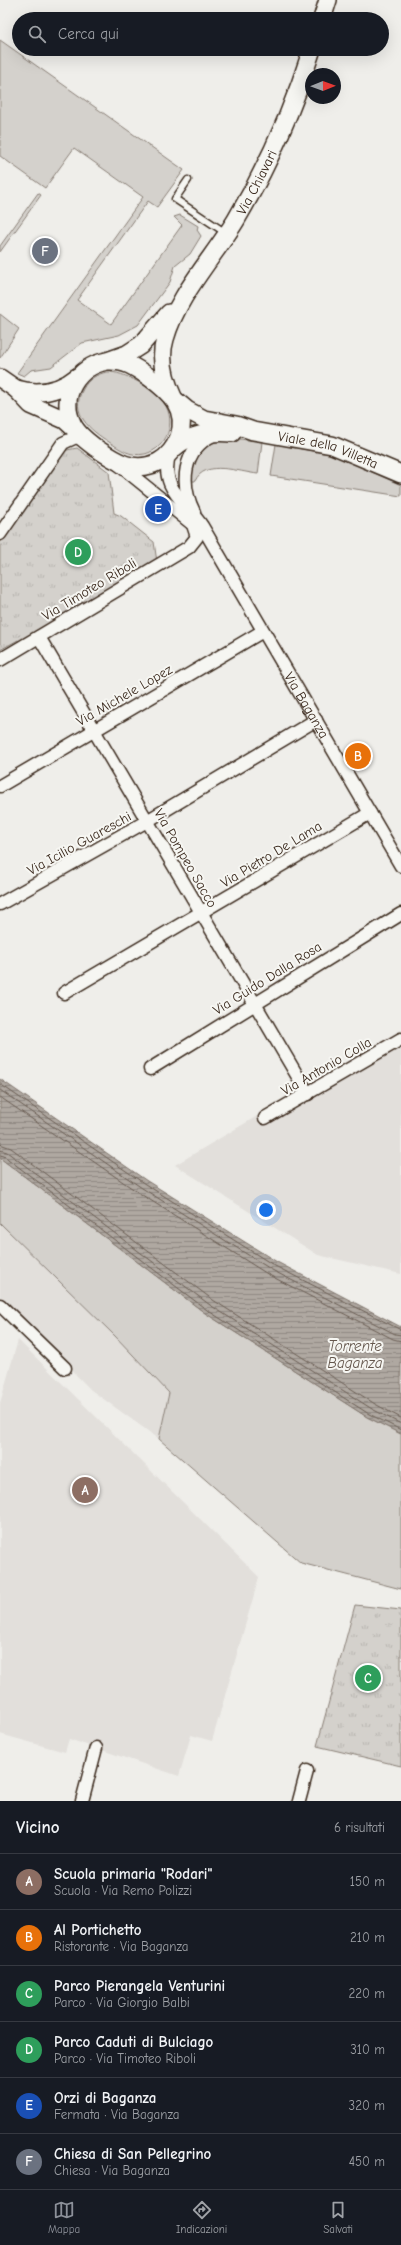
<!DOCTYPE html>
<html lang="it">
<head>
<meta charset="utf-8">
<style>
	body { margin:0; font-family:"Comic Neue",sans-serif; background:#242831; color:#f1f3f6 }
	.compass { position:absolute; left:305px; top:68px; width:36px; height:36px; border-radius:50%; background:#171b24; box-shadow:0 4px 16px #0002; rotate:89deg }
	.you { position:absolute; left:266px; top:1210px; width:14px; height:14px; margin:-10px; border:3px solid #fff; border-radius:50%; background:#1a73e8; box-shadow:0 0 0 6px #1a73e833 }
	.badge { display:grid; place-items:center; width:26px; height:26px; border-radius:50%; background:#8c9099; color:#fff; font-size:13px; font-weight:700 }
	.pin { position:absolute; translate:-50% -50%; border:2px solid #fff; box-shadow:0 1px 4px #0006 }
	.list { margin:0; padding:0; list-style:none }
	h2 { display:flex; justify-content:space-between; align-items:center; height:52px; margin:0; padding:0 16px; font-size:17px }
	h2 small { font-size:13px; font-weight:400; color:#9ea1a6 }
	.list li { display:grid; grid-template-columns:26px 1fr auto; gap:12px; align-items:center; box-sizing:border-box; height:56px; padding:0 16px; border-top:1px solid #363941 }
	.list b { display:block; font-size:15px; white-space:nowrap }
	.list p { margin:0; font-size:13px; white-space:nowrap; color:#9ea1a6 }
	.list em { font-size:13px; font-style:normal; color:#9ea1a6 }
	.icon { flex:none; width:22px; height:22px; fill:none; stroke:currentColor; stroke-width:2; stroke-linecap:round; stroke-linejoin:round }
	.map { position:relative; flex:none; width:401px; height:1801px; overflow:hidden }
	.search { position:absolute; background:#171b24; box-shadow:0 4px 16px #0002; left:12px; right:12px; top:12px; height:44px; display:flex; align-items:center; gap:10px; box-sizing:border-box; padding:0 14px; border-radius:22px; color:#9ea1a6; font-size:15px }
	.sheet { height:388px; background:#171b24 }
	nav { display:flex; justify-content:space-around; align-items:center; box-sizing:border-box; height:56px; border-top:1px solid #363941; background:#171b24; font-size:11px; color:#9ea1a6 }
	nav a { display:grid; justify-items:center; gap:2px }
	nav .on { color:#8c9099 }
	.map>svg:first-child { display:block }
	.built { fill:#e2dfdb }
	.green { fill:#d4d1cc; stroke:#887e75 }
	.park { fill:url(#park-tufts); stroke:#887e75 }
	.water { fill:url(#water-rules); stroke:#81766d }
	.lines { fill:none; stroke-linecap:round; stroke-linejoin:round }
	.shore { stroke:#695c52; stroke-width:1 }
	.lane-casing { stroke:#3b2a1e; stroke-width:9 }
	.street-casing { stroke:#3b2a1e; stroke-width:15 }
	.secondary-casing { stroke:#3b2a1e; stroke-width:20 }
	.lane { stroke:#f6f6f2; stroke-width:6 }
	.street { stroke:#f6f6f2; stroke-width:12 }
	.secondary { stroke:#f6f6f2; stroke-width:17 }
	.labels { text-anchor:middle; stroke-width:4; stroke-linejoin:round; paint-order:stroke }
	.street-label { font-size:14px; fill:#3b2a1e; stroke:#f6f6f2 }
	.water-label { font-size:15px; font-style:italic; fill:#64564c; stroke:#f6f6f2 }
</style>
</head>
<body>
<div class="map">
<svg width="401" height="1801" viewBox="0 0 401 1801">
	<defs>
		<pattern id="park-tufts" width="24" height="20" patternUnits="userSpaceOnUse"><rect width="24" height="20" fill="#d4d1cc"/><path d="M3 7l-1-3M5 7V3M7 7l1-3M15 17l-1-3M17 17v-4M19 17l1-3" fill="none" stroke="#b7b4af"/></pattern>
		<pattern id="water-rules" width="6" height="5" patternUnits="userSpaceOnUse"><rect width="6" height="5" fill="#afa8a1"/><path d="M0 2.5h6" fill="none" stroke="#908983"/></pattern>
	</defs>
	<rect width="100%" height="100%" fill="#efeeea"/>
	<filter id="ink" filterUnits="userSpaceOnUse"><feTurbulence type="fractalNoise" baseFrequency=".025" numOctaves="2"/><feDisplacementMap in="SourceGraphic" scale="8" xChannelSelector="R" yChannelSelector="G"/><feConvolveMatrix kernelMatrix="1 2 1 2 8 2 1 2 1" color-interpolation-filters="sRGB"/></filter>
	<g filter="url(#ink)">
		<path class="built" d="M401 1030V1274L318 1255 175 1165Z
			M0 1223 115 1336 169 1393 159 1439 91 1390 0 1298Z
			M18 1340 259 1577 212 1741 191 1735 179 1776 69 1739 65 1752 0 1734V1403Z"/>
		<path class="green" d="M0 40 184 170 157 207 148 201 77 300 111 324 182 225 174 217 180 215 198 226 197 230 201 236 190 254 175 266 170 282 138 325 119 335 82 343 51 367 31 370 24 376 17 373 143 197 74 148 45 188 0 156Z
			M38 193 41 195 0 252V246Z
			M0 314 19 329 0 358Z
			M107 372C124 371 154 389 164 403 177 422 167 448 145 454 130 457 120 449 109 442 90 430 69 413 83 389 88 379 97 374 107 372Z
			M233 438 262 442 258 474C239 472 205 459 195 481H191C191 452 206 442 233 438Z
			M276 444 334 455 401 485V496L271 476Z
			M0 1158 205 1313 367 1417 401 1434V1589L301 1563 159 1439 169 1393 115 1336 0 1223Z"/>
		<path class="park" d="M77 448 109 472 114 513 121 516 154 542 157 562 20 644 18 640 0 650V540L62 451Z
			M355 1605 401 1610V1766L317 1746Z"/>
		<path class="water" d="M0 1079 147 1181 277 1262 401 1327V1434L367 1417 205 1313 0 1158Z"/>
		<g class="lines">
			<path class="shore" d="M0 1084 145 1184 275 1266 401 1330
				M0 1090 142 1188 272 1270 395 1334 401 1335
				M0 1097 139 1193 269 1275 393 1339 401 1341
				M0 1144 11 1148 213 1300 375 1404 401 1418
				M0 1150 7 1152 210 1305 372 1409 401 1424
				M0 1155 4 1156 207 1310 369 1414 401 1430"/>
			<g class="lane-casing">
				<path id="lane" d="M188 180 175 199 226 233"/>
			</g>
			<g class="street-casing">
				<g id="street">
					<path id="s1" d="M170 452C158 487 185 501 202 526L401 866"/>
					<path d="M118 464 191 523"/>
					<path d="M194 512C180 484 182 450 213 435"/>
					<path d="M0 534 63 443 76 437 87 441"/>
					<path d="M39 637 308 1094"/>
					<path d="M0 660 189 547 197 537 193 525"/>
					<path d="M0 786 263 631"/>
					<path d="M0 904 147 821 316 720"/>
					<path d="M64 993 370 813"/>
					<path d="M150 1069 401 914"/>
					<path d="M265 1118 401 1039"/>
					<path d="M0 1305 65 1368"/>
					<path d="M82 1801 96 1748"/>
					<path d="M299 1801 307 1771"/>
				</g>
			</g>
			<g class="secondary-casing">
				<g id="secondary">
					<path d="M322 19 328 0"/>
					<path d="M110 360 127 354 141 345 169 313"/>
					<path d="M107 361C125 360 135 367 149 377 170 392 188 409 179 437 175 447 168 457 158 462 134 474 115 461 96 448 87 441 78 435 73 425 58 396 78 366 107 361Z"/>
					<path d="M0 378 16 389 31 405 65 420 76 430"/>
					<path d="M16 389C38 395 59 392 77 377"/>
					<path id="s2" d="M173 397C164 378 159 359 165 339 177 296 213 258 236 220 268 166 293 109 312 49"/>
					<path id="s3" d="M175 400 187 410 204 419 236 425 253 431 332 445 401 474"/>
					<path d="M174 448C190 434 210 431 232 433"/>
				</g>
			</g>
			<use href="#lane" class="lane"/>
			<use href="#street" class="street"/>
			<use href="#secondary" class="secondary"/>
		</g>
	</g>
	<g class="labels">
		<g class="street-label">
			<text dy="5" stroke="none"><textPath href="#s2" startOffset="242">Via Chiavari</textPath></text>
			<text dy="5" stroke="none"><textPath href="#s3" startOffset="163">Viale della Villetta</textPath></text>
			<text transform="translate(89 589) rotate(-31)" y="5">Via Timoteo Riboli</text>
			<text transform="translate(124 695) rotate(-30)" y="5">Via Michele Lopez</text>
			<text dy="5" stroke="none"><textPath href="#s1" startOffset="293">Via Baganza</textPath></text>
			<text transform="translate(79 843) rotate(-29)" y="5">Via Icilio Guareschi</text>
			<text transform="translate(271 854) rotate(-31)" y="5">Via Pietro De Lama</text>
			<text transform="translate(186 858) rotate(60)" y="5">Via Pompeo Sacco</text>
			<text transform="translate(267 978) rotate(-32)" y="5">Via Guido Dalla Rosa</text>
			<text transform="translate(326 1066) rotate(-30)" y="5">Via Antonio Colla</text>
		</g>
		<g class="water-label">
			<text x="355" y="1351">Torrente<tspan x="355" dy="17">Baganza</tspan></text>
		</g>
	</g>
</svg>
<svg class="compass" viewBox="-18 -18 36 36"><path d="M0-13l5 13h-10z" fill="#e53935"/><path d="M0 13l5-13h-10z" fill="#9ea1a6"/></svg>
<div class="you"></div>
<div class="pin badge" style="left:85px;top:1490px;background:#8d6e63">A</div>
<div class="pin badge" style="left:358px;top:756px;background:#e8710a">B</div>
<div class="pin badge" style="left:368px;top:1678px;background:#2e9e5b">C</div>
<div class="pin badge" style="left:78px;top:552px;background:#2e9e5b">D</div>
<div class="pin badge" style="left:158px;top:509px;background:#1a4fb4">E</div>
<div class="pin badge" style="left:45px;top:251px;background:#6b7280">F</div>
<div class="search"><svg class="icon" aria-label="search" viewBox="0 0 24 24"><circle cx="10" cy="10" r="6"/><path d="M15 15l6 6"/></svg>Cerca qui</div>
</div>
<section class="sheet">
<h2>Vicino<small>6 risultati</small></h2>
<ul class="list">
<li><span class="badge" style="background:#8d6e63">A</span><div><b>Scuola primaria &quot;Rodari&quot;</b><p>Scuola · Via Remo Polizzi</p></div><em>150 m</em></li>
<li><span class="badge" style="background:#e8710a">B</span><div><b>Al Portichetto</b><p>Ristorante · Via Baganza</p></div><em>210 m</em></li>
<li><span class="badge" style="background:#2e9e5b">C</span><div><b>Parco Pierangela Venturini</b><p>Parco · Via Giorgio Balbi</p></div><em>220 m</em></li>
<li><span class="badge" style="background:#2e9e5b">D</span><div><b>Parco Caduti di Bulciago</b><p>Parco · Via Timoteo Riboli</p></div><em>310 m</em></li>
<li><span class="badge" style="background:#1a4fb4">E</span><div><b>Orzi di Baganza</b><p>Fermata · Via Baganza</p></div><em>320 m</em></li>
<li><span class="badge" style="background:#6b7280">F</span><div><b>Chiesa di San Pellegrino</b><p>Chiesa · Via Baganza</p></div><em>450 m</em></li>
</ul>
</section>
<nav>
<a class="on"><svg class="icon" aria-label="map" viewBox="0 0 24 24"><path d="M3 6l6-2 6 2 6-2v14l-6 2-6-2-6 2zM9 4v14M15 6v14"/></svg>Mappa</a>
<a><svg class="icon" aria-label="directions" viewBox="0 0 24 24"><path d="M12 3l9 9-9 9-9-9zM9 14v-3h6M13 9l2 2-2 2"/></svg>Indicazioni</a>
<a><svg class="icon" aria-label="saved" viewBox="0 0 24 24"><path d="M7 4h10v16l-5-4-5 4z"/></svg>Salvati</a>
</nav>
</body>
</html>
